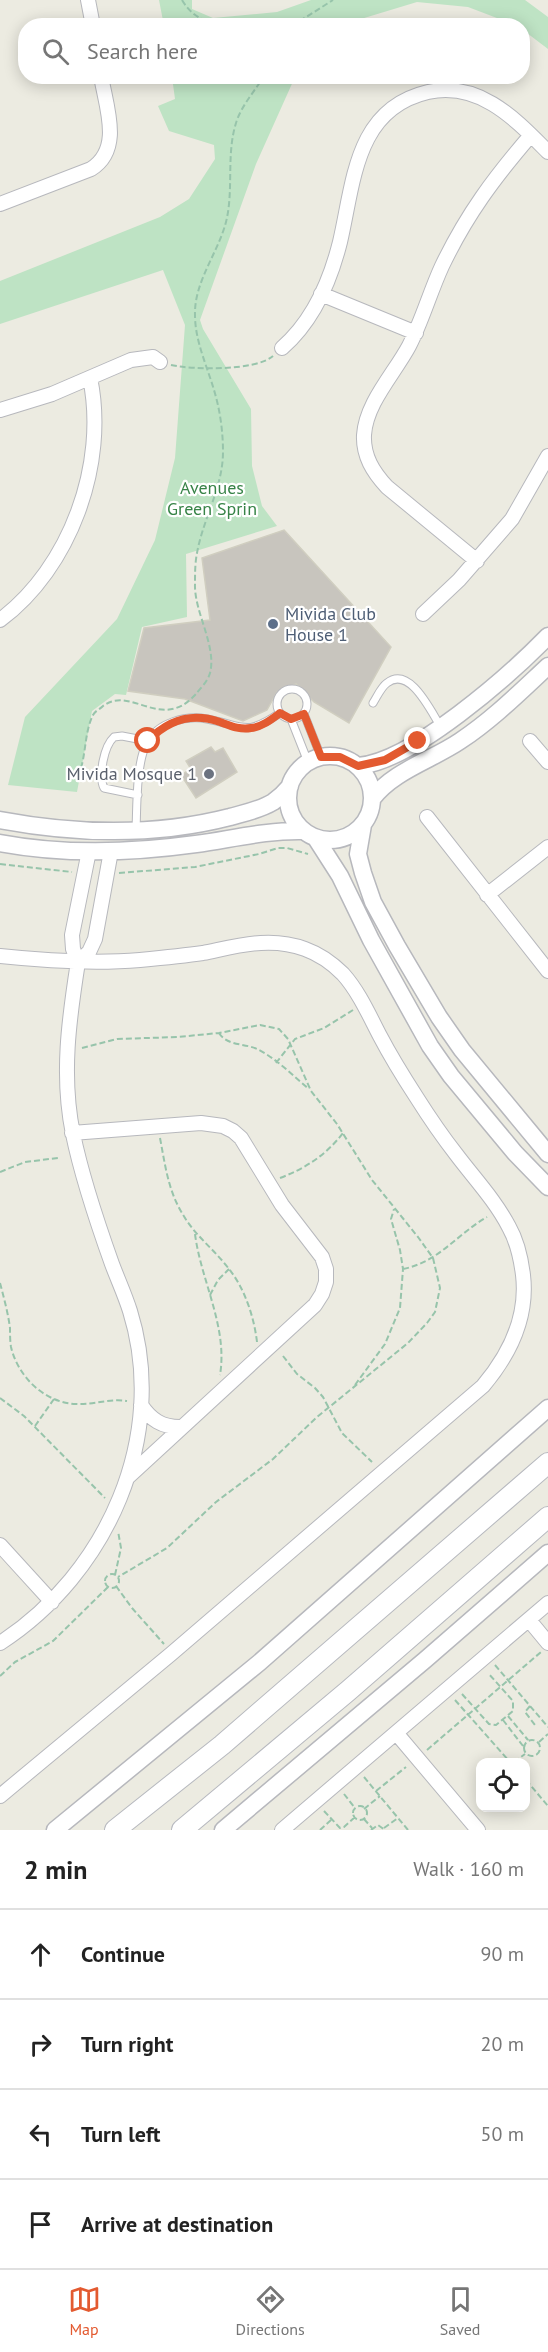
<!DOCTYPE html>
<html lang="en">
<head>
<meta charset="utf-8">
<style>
	body { margin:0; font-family:"PT Sans",sans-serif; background:#f6f6f6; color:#222 }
	.controls { position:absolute; right:18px; bottom:18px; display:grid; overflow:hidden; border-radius:12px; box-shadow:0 3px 15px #0003 }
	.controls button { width:54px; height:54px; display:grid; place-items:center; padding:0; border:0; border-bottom:2px solid #e0e0e0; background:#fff; color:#222; font:30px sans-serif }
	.stop { position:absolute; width:18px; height:18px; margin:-14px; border:4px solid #e35a30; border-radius:50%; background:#fff }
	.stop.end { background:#e35a30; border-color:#fff; box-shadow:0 2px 6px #0008 }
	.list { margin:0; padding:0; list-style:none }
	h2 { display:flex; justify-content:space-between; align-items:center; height:78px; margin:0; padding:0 24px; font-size:26px }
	h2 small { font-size:20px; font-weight:400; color:#767676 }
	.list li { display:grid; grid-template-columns:39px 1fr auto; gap:18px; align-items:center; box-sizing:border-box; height:90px; padding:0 24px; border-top:2px solid #e0e0e0 }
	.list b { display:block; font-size:22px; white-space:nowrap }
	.list em { font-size:20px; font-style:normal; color:#767676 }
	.icon { flex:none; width:33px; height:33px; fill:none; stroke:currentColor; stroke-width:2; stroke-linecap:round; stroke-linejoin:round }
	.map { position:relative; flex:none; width:548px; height:1830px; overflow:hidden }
	.search { position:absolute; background:#fff; box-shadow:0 3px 15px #0003; left:18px; right:18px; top:18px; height:66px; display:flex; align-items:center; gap:15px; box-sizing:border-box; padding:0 21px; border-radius:24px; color:#767676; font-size:22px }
	.sheet { height:438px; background:#fff }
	nav { display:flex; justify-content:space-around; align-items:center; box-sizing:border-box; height:84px; border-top:2px solid #e0e0e0; background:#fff; font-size:16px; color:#767676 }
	nav a { display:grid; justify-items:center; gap:3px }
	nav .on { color:#e35a30 }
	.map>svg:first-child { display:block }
	.green { fill:#bee3c4 }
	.building { fill:#c8c5be; stroke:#d0cec0; stroke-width:1.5 }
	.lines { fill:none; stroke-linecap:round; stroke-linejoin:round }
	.service-casing { stroke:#b7b8bd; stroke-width:9 }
	.minor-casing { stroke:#b7b8bd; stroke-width:16 }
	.tertiary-casing { stroke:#b7b8bd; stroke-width:19 }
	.secondary-casing { stroke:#b7b9bf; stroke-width:22 }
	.path { stroke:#97c4ab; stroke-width:2; stroke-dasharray:6 3; stroke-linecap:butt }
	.service { stroke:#fff; stroke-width:7 }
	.minor { stroke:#fff; stroke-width:14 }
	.tertiary { stroke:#fff; stroke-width:16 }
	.secondary { stroke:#fff; stroke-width:20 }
	.route { stroke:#e35a30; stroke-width:8 }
	.service-dot { fill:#5c6f8a; stroke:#fff; stroke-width:2 }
	.worship-dot { fill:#6b7280; stroke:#fff; stroke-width:2 }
	.labels { text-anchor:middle; stroke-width:4.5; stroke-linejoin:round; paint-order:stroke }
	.park-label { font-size:18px; fill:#378347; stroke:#fff }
	.service-label { font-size:18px; fill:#4e5e75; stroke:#fff; text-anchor:start }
	.worship-label { font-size:18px; fill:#5b616d; stroke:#fff; text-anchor:end }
</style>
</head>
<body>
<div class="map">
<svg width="548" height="1830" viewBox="0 0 548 1830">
	<rect width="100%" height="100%" fill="#ecebe1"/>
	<path class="green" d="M159 0H192V9L213 18 277 12 311 0H525L548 17V49L523 30 522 26 515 25 468 7 417 2 351 22 346 25 164 26Z
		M172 77H295L256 164 200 320 203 329 251 409 252 466 262 506 277 526 186 554 187 617 142 627 126 695 115 694 92 711 77 792 8 785 25 717 117 619 155 540 175 458 185 325 163 270 0 324V281L160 217 189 199 215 159 214 145 169 131 158 106 175 99Z"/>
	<path class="building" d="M284 530 391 647 349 723 314 702 296 684 277 692 267 710 243 721 185 699 128 691 144 628 210 620 202 558Z
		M211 747 215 752 223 748 237 772 196 798 181 775 191 769 186 761Z"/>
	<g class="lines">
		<g class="service-casing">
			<path id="service" d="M277 704a15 15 0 1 1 30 0a15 15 0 1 1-30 0Z
				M373 703C377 697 381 687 387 683 410 665 431 712 441 727
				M304 714 321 757
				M291 719 308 762
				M138 795 104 788C98 776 104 746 114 737L122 736 148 741
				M136 830C137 807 136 762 147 743 158 722 186 715 207 719 244 726 245 737 280 713"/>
		</g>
		<g class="minor-casing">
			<path id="minor" d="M88 0 93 26
				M0 204 91 169C123 149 106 107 101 76
				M321 294 416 333
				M282 348C313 321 330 282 340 242 354 182 355 109 428 92 480 81 515 119 548 152
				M0 410 52 394 131 360 153 357 160 362
				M477 561 387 487C373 472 363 456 364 435 366 403 394 374 409 346 422 321 430 292 442 266 467 214 494 178 531 135
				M423 614 459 580 512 519 548 456
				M0 620C70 568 108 464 90 378
				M530 741 548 762
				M427 817 548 971
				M487 895 548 847
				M0 956C47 961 93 964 140 960 161 958 182 956 203 953 238 946 270 936 305 949 319 954 333 964 343 974 359 992 369 1015 380 1036 391 1057 404 1078 417 1098 429 1117 442 1136 456 1154 474 1178 495 1200 509 1227 517 1241 521 1259 523 1275 528 1317 510 1354 483 1386L171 1654 0 1796
				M78 962 89 952 95 939 111 851
				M72 1133 201 1123 223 1126 233 1131 241 1138 282 1205 322 1257 326 1269V1282L322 1294 315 1305 128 1477
				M141 1405C151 1420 162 1427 180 1427
				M0 1545 52 1602
				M529 1620 548 1643
				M0 1643C107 1574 169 1436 130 1311 125 1295 118 1280 112 1264 97 1222 82 1178 73 1134 61 1076 69 1019 78 962L73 949 72 935 89 851
				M397 1734 478 1830
				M282 1830 548 1603"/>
		</g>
		<g class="tertiary-casing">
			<path id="tertiary" d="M288 798a42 42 0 1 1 84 0a42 42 0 1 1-84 0Z
				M358 766C412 762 510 675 548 636
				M372 799C393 771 432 760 460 741 492 720 520 692 548 666
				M0 820C75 834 156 836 230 817 244 813 260 810 273 802 280 797 285 792 290 786
				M363 825 358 854 363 873 373 902 397 946 439 1017 462 1050 548 1154
				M315 837 340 876 371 940 430 1046 451 1076 515 1153 548 1187
				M0 843C64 855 131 853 196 844 232 839 267 830 304 831
				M55 1830 260 1662 548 1408
				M223 1830 425 1660 548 1553"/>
		</g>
		<g class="secondary-casing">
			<path id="secondary" d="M115 1830 222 1745 548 1463
				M182 1830 348 1691 548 1517"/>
		</g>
		<path class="path" d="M182 0C196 24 218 25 244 26
			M292 26 333 0
			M171 365C193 370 256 371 273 356
			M81 768C86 751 85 731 93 715 95 711 100 709 103 706 131 685 161 732 195 695 200 689 208 681 210 673 217 646 194 612 195 584 195 574 195 563 197 553 203 519 223 487 223 452 223 431 220 410 214 390 207 366 195 341 195 315 194 282 218 253 226 222 234 190 226 155 236 123 241 106 255 91 264 76
			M0 864 72 872
			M119 873 195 867 259 854 278 848H287L308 854
			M219 1033C227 1046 244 1043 257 1049 276 1058 293 1076 309 1089
			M82 1048 117 1039 178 1037 219 1033 260 1025 279 1029 288 1039 311 1091 337 1124 372 1180 418 1237 433 1258 440 1288 435 1312 427 1323 408 1343 317 1417 273 1459 216 1502 167 1548 118 1577
			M276 1063 295 1039 324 1028 353 1010
			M160 1138C165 1164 168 1190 182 1213 194 1235 214 1249 229 1269 245 1289 254 1317 257 1342
			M0 1172 25 1162 58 1158
			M280 1178C306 1168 326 1155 343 1133
			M195 1234C201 1281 228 1327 220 1375
			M403 1269C439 1262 457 1234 487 1217
			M0 1283C4 1298 8 1313 10 1328 10 1334 10 1341 11 1347 18 1377 45 1403 76 1404 94 1405 110 1398 127 1401
			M210 1295 218 1280 229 1269
			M283 1356 297 1374 315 1388 323 1397 342 1433 372 1462
			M355 1385 385 1344 400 1308 403 1269 400 1250 391 1219 394 1209
			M0 1398 24 1416 105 1498
			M35 1426 54 1399
			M105 1581a7 7 0 1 1 14 0a7 7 0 1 1-14 0Z
			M115 1575 121 1548 118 1531
			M116 1586 132 1608 164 1644
			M495 1665 548 1727
			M0 1676 15 1662 53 1641 108 1587
			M462 1694 489 1724 496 1725 513 1711V1701L488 1673
			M455 1700 510 1762
			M530 1706 525 1712 535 1725
			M508 1716 528 1740
			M503 1720 523 1746
			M524 1748a8 8 0 1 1 16 0a8 8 0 1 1-16 0Z
			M539 1742 548 1734
			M427 1750 541 1652
			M514 1762 525 1754
			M364 1777 408 1830
			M526 1780 548 1806
			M376 1791 406 1767
			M344 1794 355 1808
			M353 1813a7 7 0 1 1 14 0a7 7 0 1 1-14 0Z
			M364 1809 380 1796
			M324 1811 340 1828 344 1827 355 1817
			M364 1819 372 1828
			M384 1828 398 1818
			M320 1830 331 1820
			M371 1830 378 1825 385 1830"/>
		<use href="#service" class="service"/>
		<use href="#minor" class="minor"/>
		<use href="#tertiary" class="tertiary"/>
		<use href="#secondary" class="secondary"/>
	</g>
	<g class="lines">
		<path class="route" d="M148 741C168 720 191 712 220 722 231 726 240 730 251 728 262 727 272 719 280 713L291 719 304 714 321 757H340L358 766 385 760 418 741"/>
	</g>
	<circle class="service-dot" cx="273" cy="624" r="6"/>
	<circle class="worship-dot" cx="209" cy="774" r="6"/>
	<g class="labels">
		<g class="park-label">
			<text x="212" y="494">Avenues<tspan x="212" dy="21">Green Sprin</tspan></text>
		</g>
		<g class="service-label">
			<text x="285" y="620">Mivida Club<tspan x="285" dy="21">House 1</tspan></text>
		</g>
		<g class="worship-label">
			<text x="197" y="780">Mivida Mosque 1</text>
		</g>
	</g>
</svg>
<div class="controls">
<button><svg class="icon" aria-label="locate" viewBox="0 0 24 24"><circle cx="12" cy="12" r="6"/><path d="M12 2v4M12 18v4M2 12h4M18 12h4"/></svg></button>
</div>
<div class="stop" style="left:148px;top:741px"></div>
<div class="stop end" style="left:418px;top:741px"></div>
<div class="search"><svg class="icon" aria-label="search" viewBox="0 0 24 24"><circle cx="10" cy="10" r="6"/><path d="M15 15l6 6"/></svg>Search here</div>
</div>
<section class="sheet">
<h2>2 min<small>Walk · 160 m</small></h2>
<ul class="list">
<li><svg class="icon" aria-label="ahead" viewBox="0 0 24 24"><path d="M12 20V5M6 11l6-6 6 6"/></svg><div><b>Continue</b></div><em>90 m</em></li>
<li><svg class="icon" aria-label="right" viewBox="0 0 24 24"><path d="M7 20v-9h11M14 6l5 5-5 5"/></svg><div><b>Turn right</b></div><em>20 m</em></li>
<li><svg class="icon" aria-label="left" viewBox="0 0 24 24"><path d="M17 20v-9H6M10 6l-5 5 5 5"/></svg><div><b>Turn left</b></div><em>50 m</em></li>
<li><svg class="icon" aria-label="arrive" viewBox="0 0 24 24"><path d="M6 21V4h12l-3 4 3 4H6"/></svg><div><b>Arrive at destination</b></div></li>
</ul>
</section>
<nav>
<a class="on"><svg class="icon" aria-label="map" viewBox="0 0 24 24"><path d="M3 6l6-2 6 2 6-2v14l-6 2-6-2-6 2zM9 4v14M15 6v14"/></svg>Map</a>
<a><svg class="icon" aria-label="directions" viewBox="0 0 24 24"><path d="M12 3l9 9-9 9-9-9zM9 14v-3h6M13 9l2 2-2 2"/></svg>Directions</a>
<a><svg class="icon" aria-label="saved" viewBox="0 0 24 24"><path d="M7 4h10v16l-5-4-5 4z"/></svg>Saved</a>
</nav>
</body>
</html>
